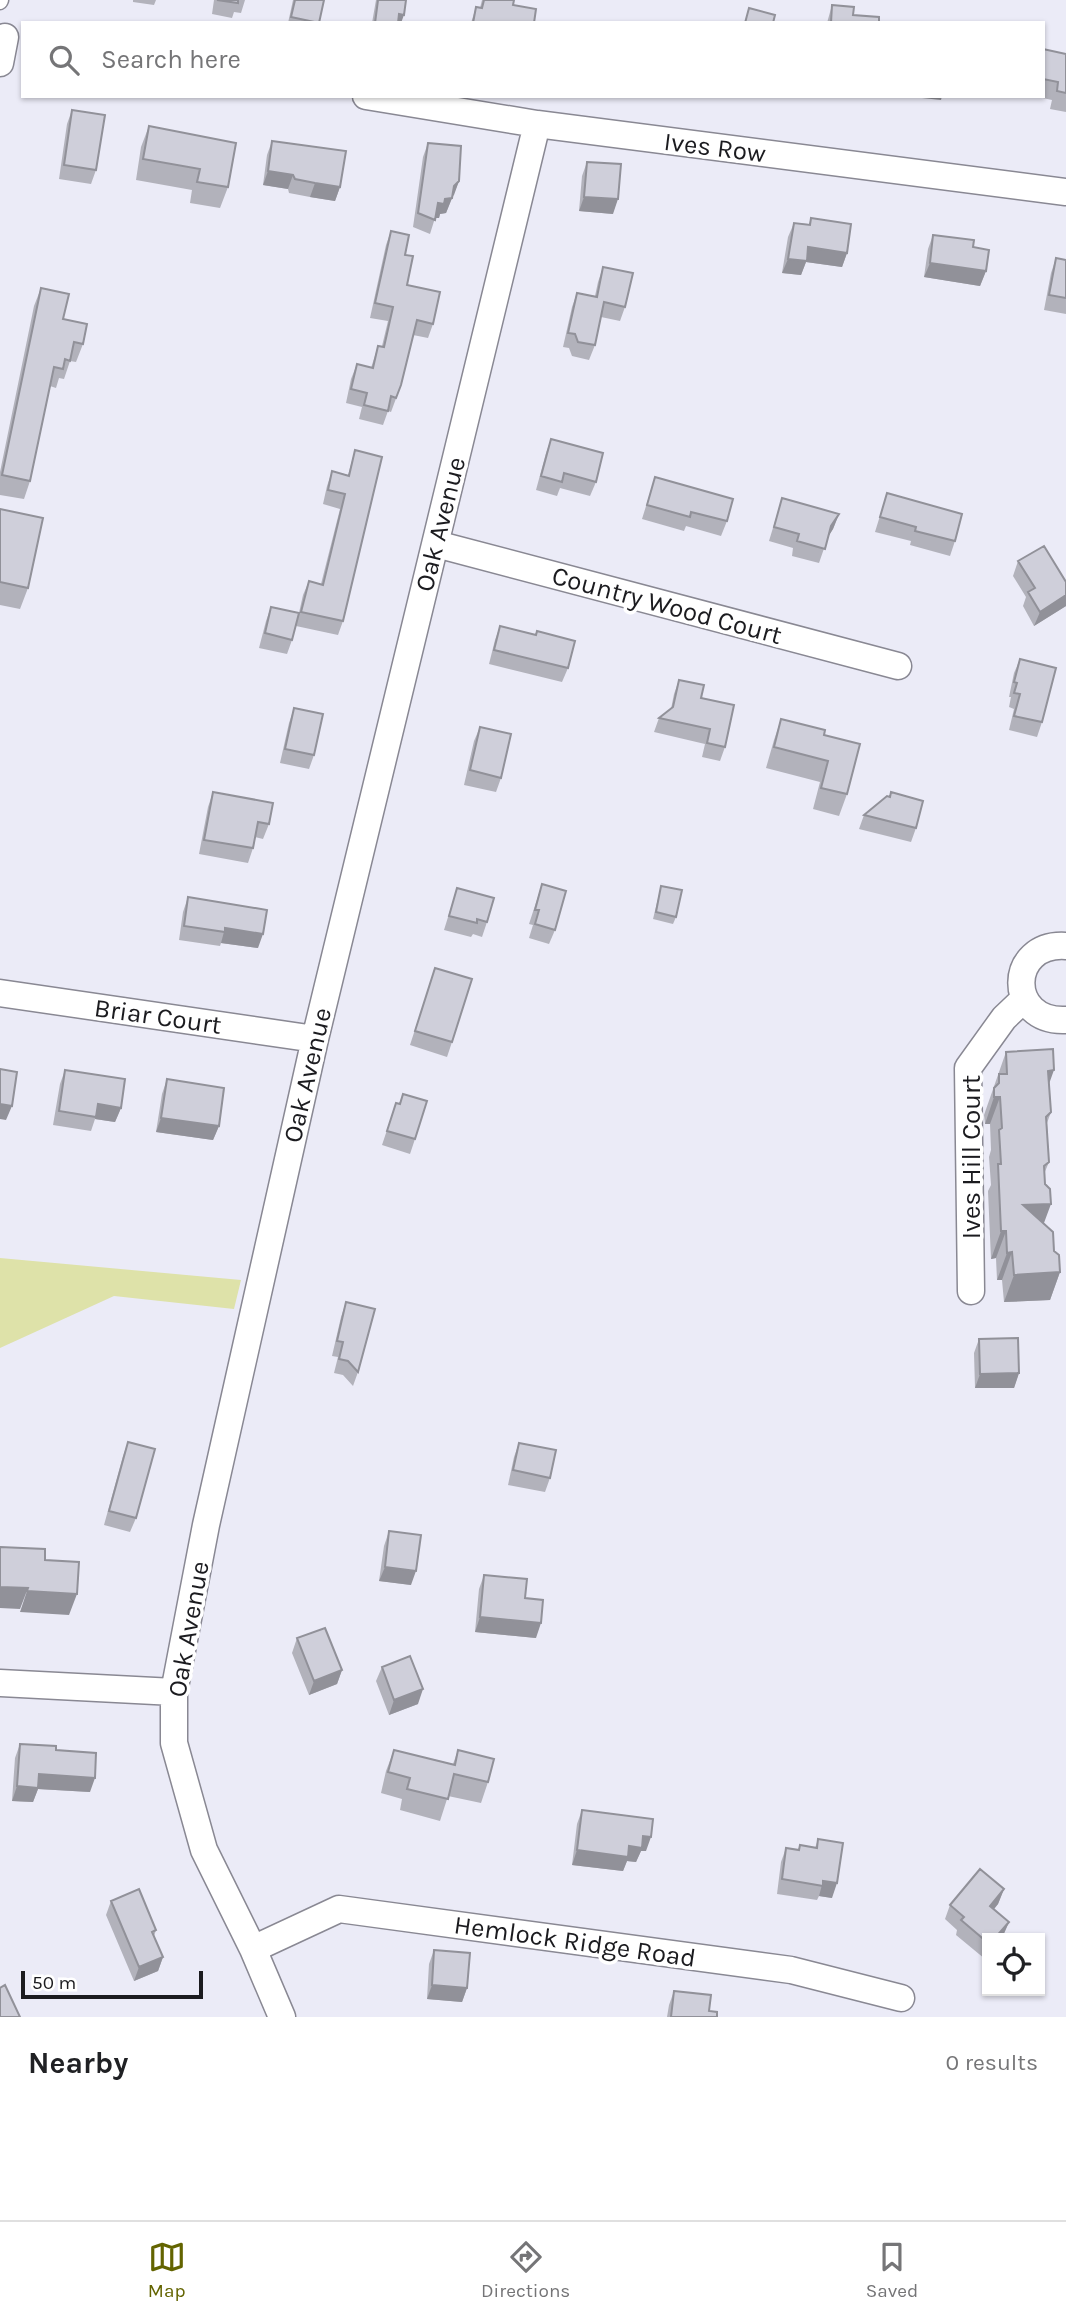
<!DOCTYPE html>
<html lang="en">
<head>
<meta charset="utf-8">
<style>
	body { margin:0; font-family:Karla,sans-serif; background:#f6f6f6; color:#202124 }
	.controls { position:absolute; right:21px; bottom:21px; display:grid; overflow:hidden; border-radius:0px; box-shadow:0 2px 5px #0004 }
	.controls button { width:63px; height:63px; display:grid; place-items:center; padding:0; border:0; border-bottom:2px solid #e0e0e0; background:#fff; color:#202124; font:35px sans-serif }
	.scale { position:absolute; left:21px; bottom:18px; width:182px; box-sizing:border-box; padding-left:7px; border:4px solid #1b1b1f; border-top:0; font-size:19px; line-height:24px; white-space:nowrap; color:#1b1b1f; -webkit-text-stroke:5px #fff; paint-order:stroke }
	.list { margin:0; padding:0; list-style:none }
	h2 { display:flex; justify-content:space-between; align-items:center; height:91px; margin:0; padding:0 28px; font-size:30px }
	h2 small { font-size:23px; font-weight:400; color:#757577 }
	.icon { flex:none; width:38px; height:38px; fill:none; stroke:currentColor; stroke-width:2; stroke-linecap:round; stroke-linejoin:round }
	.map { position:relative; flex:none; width:1066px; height:2017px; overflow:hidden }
	.search { position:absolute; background:#fff; box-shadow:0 2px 5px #0004; left:21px; right:21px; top:21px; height:77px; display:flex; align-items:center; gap:18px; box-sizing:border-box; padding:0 24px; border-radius:0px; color:#757577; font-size:26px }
	.sheet { height:203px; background:#fff }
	nav { display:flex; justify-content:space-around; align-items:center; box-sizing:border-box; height:98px; border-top:2px solid #e0e0e0; background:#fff; font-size:19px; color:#757577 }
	nav a { display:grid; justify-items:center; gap:4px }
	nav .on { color:#636400 }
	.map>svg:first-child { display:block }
	.green { fill:#dee2a9 }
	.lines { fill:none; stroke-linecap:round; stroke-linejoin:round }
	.lane-casing { stroke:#898893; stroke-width:17 }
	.street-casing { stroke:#898893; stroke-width:29 }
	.lane { stroke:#fff; stroke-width:14 }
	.street { stroke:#fff; stroke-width:26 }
	.wall { fill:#b2b2bb }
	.shaded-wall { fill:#919199 }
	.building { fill:#cfcfda; stroke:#919199; stroke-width:2 }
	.labels { text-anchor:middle; stroke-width:7; stroke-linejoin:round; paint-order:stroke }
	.street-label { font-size:26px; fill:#1b1b1f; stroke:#fff }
</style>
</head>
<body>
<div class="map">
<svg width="1066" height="2017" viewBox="0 0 1066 2017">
	<rect width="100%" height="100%" fill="#ebebf7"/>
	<path class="green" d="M0 1258 241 1280 234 1309 114 1296 0 1348Z"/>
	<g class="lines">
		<g class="lane-casing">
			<path id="lane" d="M0 2 1 0"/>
		</g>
		<g class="street-casing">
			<path id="street" d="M0 63 5 37
				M366 96 537 124 1066 192
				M436 544 898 666
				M1066 946C1007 942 1006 1023 1066 1020
				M0 993 315 1039
				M971 1291 968 1068 1004 1018 1024 999
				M0 1683 174 1692
				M253 1949 339 1909 791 1970 901 1998
				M282 2017 253 1949 204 1850 174 1743V1692L206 1525 315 1039 537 124"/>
		</g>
		<use href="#lane" class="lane"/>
		<use href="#street" class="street"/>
	</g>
	<path class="wall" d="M133 0H156L154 5 133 2Z
		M214 0H245L241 13 234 12 232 18 212 14Z
		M293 0H324L319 23H288Z
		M376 0H406L401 23H372Z
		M482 0H514L513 5 534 23H471L476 7 480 8Z
		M832 5 853 15 879 23H827Z
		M1043 49 1066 54V112L1050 109 1052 100 1033 96H1043Z
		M72 110 96 170 91 184 59 179 67 124Z
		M149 126 228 187 220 208 190 203 192 190 136 180 141 147Z
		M272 141 340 187 335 201 310 197 289 193 288 189 263 185 267 155Z
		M428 143 459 181 446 213 440 214 439 218H435L430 234 413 227 423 157Z
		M587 162 613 214 579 211 582 176Z
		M811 218 847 253 842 267 806 262 801 275 782 273 788 237 794 223 809 224Z
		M391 231 405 255 407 285 433 324 428 338 413 335 401 385 391 412 388 411 383 425 359 419 362 407 346 403 351 379 357 364 371 368 378 346H382L388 321 370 318 386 245Z
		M933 235 973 247 986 271 980 286 924 277 928 249Z
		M1056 258 1066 260V314L1044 310 1051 273Z
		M603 267 625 307 620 321 601 317 595 345 589 360 572 356 569 348 563 347 572 307 577 293 595 296 598 282Z
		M41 288 83 344 76 362 70 361 64 379 59 378 56 388 50 386 30 481 24 499 0 495V472L34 306Z
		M551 439 596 482 590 496 560 488 557 496 536 490 546 453Z
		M355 450 343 621 338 635 296 626 303 595 309 581 321 584 340 509 323 504 327 486 332 471 348 475Z
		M655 477 727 521 721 536 686 526 684 531 642 519Z
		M887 493 955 541 950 556 910 545 911 541 875 532Z
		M782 498 839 514 833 529 828 537 819 563 792 556 793 548 769 541Z
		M0 509 28 588 20 609 0 605Z
		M1018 561 1066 582V606L1034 626 1023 606 1026 597 1013 576Z
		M271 607 292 640 287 654 259 648 266 621Z
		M500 626 568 668 562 682 489 664 495 640Z
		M1020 659 1042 722 1037 737 1009 730 1014 709 1009 707 1011 697H1009L1014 673Z
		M679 680 701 698 725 747 720 761 702 757 705 744 654 732 659 718 671 709 674 694Z
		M294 708 314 755 309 769 280 763 289 723Z
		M781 719 824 735 847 794 839 816 813 809 820 782 766 768 774 740Z
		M480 727 501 778 496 792 464 785 474 741Z
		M213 792 269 824 263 839 255 837 253 848 248 863 199 854 208 807Z
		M890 797 916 828 911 842 859 829 864 815Z
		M542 884 555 930 549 944 529 938 533 925 529 924Z
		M661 886 676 917 673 924 653 919Z
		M457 888 487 922 482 937 473 934 471 937 444 930Z
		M188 897 258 948 221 943 220 946 179 940 183 912Z
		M435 968 452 1042 447 1057 410 1045Z
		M1006 1052 1049 1084 1051 1112 1047 1123 1049 1162 1044 1174V1223L1054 1251 1060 1272 1050 1300 1004 1302 1002 1280H997L996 1258 991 1259 988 1191 991 1185 989 1157 991 1150 990 1124H985L984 1115Z
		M65 1070 121 1108 115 1122 95 1119 91 1131 53 1125 60 1084Z
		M167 1079 219 1126 213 1140 156 1132 162 1094Z
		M403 1094 415 1139 410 1154 382 1145 396 1103 399 1104Z
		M346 1302 358 1372 353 1386 343 1375 334 1373 338 1357 332 1356 341 1317Z
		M979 1339 1019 1373 1014 1388H975L974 1353Z
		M128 1442 136 1518 130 1532 104 1525 123 1456Z
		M519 1443 550 1478 545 1492 508 1485 514 1457Z
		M389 1531 411 1585 379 1581 384 1546Z
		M484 1575 536 1638 475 1632 479 1589Z
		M297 1638 342 1670 337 1684 309 1695 292 1653Z
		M382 1667 418 1704 389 1715 376 1681Z
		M20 1744 56 1750 90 1792 38 1789 33 1802 12 1801 15 1758Z
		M394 1750 453 1764 458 1750 488 1782 481 1803 448 1796 440 1821 400 1810 402 1799 381 1793 386 1771Z
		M582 1810 646 1851H641L636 1862 627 1861 623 1871 572 1865 577 1824Z
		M818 1839 832 1898 819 1896 817 1900 777 1894 781 1862 786 1848 799 1850 800 1845 815 1848Z
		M1004 1889 998 1904 994 1909 1009 1922 1002 1938H987V1956L985 1959 956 1935 957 1930 945 1919 950 1905Z
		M111 1901 156 1930 154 1936 163 1957 158 1971 134 1981 106 1915Z
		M434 1950 467 1988 462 2002 427 1999 429 1964Z
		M674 1991 717 2017H667L669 2005Z"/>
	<path class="shaded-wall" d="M399 14 404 15 401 23H396Z
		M922 96H942L941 100 922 98Z
		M268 171 293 175 288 189 263 185Z
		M459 181 454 195 450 198H452L446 213 440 214 439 218H433L438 203Z
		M315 183 340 187 335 201 310 197Z
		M584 197 618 199 613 214 579 211Z
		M808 247 847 253 842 267 806 262 801 275 782 273 788 259Z
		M930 263 986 271 980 286 924 277Z
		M839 514 833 529 826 540 831 526Z
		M1066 595V606L1034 626 1040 612Z
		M225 928 263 934 258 948 221 943Z
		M1054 1070 1044 1098 1048 1071Z
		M994 1097H1000L990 1124H985Z
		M0 1104 12 1106 6 1120 0 1119Z
		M98 1104 121 1108 115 1122 95 1119Z
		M161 1118 219 1126 213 1140 156 1132Z
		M1051 1204 1041 1231 1023 1205Z
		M1001 1231H1006L996 1258 991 1259Z
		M1012 1252 1002 1280H997L1007 1253Z
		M1060 1272 1050 1300 1004 1302 1014 1275Z
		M1019 1373 1014 1388H975L980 1374Z
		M385 1567 416 1571 411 1585 379 1581Z
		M0 1587 28 1588 20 1609 0 1608Z
		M27 1591 77 1594 69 1615 20 1612Z
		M480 1617 541 1623 536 1638 475 1632Z
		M342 1670 337 1684 309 1695 314 1681Z
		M423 1689 418 1704 389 1715 394 1700Z
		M39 1774 95 1778 90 1792 38 1789 33 1802 12 1801 17 1786Z
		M643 1836 651 1837 646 1851H641L636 1862 627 1861 623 1871 572 1865 577 1850 629 1846Z
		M823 1881 837 1883 832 1898 819 1896Z
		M1004 1889 998 1904 985 1920 990 1906Z
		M1009 1922 1002 1938H995Z
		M163 1957 158 1971 134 1981 139 1967Z
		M432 1985 467 1988 462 2002 427 1999Z"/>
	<path class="building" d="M217 0H238V3Z
		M295 0H324L319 23 291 17Z
		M378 0H406L404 15 399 14 398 23H375Z
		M484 0H514L513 5 536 9 534 23H473L476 7 482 8Z
		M832 5 854 7 853 15 879 17V23H831Z
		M749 8 775 15 773 23H745Z
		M1043 49 1066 54V93L1057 91 1058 82 1043 79Z
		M72 110 105 115 96 170 64 165Z
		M149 126 236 143 228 187 197 182 200 169 143 159Z
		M272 141 346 151 340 187 315 183 295 179 293 175 268 171Z
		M428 143 461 146 459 181 454 186 452 198 445 199 444 204 438 203 435 220 418 213Z
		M587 162 621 164 618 199 584 197Z
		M811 218 851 224 847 253 808 247 807 261 788 259 794 223 810 225Z
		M391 231 409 235 405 255 413 256 407 285 440 292 433 324 417 320 401 385 396 398 391 396 388 411 364 405 367 393 351 389 357 364 373 368 378 346 384 347 393 307 375 303Z
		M933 235 974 240 973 247 989 250 986 271 930 263Z
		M1056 258 1066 260V298L1049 295Z
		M603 267 633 273 625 307 604 302 595 345 578 342 575 334 568 333 577 293 597 297Z
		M41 288 69 294 63 319 87 324 83 344 74 342 70 361 65 359 63 369 54 367 30 481 2 475Z
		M551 439 603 453 596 482 564 473 562 482 541 476Z
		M355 450 382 457 343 621 301 612 309 581 323 585 345 494 328 490 332 471 349 476Z
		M655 477 733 499 727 521 691 512 690 517 647 505Z
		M887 493 962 514 955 541 915 531 916 527 880 517Z
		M782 498 839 514 831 526 825 549 797 541 799 534 774 527Z
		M0 509 43 518 28 588 0 582Z
		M1044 546 1066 582V595L1040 612 1028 592 1035 588 1018 561Z
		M271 607 299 613 292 640 265 633Z
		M500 626 536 635 537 631 575 641 568 668 494 650Z
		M1020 659 1056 668 1042 722 1014 716 1020 694 1014 693 1017 683 1014 682Z
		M679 680 704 685 701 698 734 705 725 747 707 743 710 729 659 718 673 707Z
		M294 708 323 714 314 755 285 749Z
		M781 719 825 730 824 735 860 744 847 794 821 788 828 761 774 747Z
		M480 727 511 734 501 778 470 770Z
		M213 792 273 803 269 824 258 822 253 848 204 840Z
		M891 792 923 801 916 828 864 815 887 796 890 797Z
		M542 884 566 891 555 930 535 924 539 910H535Z
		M661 886 682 890 676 917 656 912Z
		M457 888 494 898 487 922 477 919V923L449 916Z
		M188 897 267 910 263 934 225 928V932L184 926Z
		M435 968 472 979 452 1042 415 1031Z
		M1053 1049 1054 1070 1048 1071 1051 1112 1046 1117 1049 1162 1044 1166 1045 1184 1050 1189 1051 1204 1023 1205 1053 1232 1054 1251 1059 1255 1060 1272 1014 1275 1012 1252 1007 1253 1006 1231H1001L998 1164H1001L999 1130 1002 1128 1000 1097H994V1088L999 1083V1074H1007L1006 1052Z
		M0 1069 17 1072 12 1106 0 1104Z
		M65 1070 125 1079 121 1108 98 1104 96 1117 59 1111Z
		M167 1079 224 1088 219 1126 161 1118Z
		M403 1094 427 1101 415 1139 387 1131 396 1103 400 1104Z
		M346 1302 375 1309 358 1372 348 1361 339 1359 343 1342 337 1341Z
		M1018 1338 1019 1373 980 1374 979 1339Z
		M128 1442 155 1449 136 1518 109 1511Z
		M519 1443 556 1450 550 1478 513 1470Z
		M389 1531 421 1535 416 1571 385 1567Z
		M0 1547 45 1549V1560L79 1562 77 1594 27 1591 28 1588 0 1587Z
		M484 1575 527 1579 525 1598 543 1600 541 1623 480 1617Z
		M325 1628 342 1670 314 1681 297 1638Z
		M410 1656 423 1689 394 1700 382 1667Z
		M20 1744 56 1746V1750L96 1753 95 1778 39 1774 38 1788 17 1786Z
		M394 1750 455 1765 458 1750 494 1759 488 1782 454 1774 448 1799 407 1789 410 1778 388 1772Z
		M582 1810 653 1819 651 1837 643 1836 642 1848 629 1846 628 1857 577 1850Z
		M818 1839 843 1843 837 1883 823 1881V1886L782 1879 786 1848 799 1850 800 1845 817 1848Z
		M980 1869 1004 1889 990 1906 1009 1922 995 1938H987V1942L961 1920 964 1917 950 1905Z
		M139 1889 156 1930 152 1932 163 1957 139 1967 111 1901Z
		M434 1950 470 1953 467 1988 432 1985Z
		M5 1985 20 2017H0V1988Z
		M674 1991 711 1995 709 2011 717 2012V2017H671Z"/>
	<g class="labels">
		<g class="street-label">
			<text transform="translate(715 147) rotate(7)" y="9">Ives Row</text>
			<text transform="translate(440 524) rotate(-76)" y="9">Oak Avenue</text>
			<text transform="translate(667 605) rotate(15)" y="9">Country Wood Court</text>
			<text transform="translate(158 1016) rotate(8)" y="9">Briar Court</text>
			<text transform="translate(307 1075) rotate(-77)" y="9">Oak Avenue</text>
			<text transform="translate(971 1157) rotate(-90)" y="9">Ives Hill Court</text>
			<text transform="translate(188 1629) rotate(-80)" y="9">Oak Avenue</text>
			<text transform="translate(575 1941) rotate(8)" y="9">Hemlock Ridge Road</text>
		</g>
	</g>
</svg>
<div class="controls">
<button><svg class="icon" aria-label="locate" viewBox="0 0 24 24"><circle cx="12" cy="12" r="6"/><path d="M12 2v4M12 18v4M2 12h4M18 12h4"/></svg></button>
</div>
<div class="scale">50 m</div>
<div class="search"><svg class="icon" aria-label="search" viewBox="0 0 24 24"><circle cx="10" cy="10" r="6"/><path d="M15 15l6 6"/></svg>Search here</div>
</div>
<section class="sheet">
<h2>Nearby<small>0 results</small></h2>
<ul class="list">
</ul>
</section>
<nav>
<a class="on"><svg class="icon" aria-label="map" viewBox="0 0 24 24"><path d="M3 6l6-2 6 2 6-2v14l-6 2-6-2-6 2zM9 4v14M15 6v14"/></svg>Map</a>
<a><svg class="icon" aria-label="directions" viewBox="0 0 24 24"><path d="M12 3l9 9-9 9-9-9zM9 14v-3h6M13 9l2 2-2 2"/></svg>Directions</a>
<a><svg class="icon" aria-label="saved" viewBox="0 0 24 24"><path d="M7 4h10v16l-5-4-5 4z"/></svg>Saved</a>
</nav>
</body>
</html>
